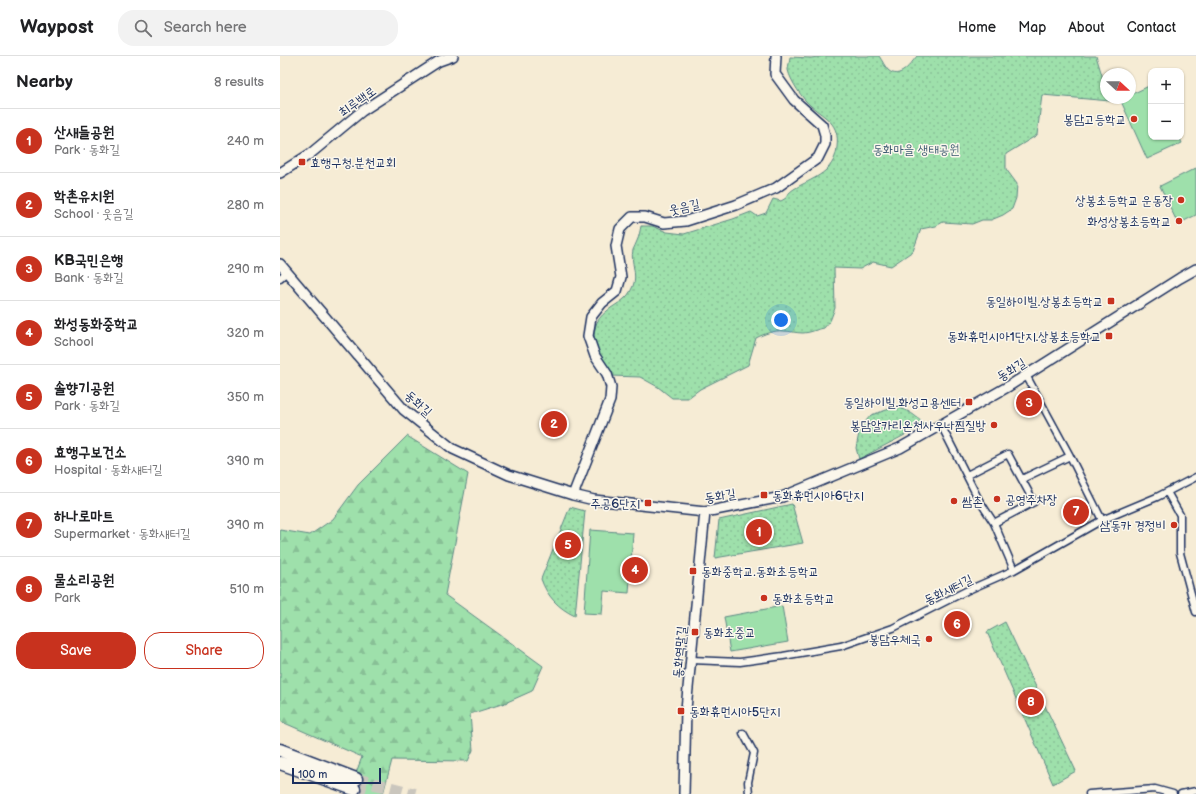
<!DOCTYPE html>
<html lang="en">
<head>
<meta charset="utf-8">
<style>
	body { margin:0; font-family:"Balsamiq Sans","Poor Story",sans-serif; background:#f2f2f2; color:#202124 }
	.controls { position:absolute; right:12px; top:12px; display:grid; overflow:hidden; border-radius:8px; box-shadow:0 1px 3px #0004 }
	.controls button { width:36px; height:36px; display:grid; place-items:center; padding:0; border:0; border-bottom:1px solid #e0e0e0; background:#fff; color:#202124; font:20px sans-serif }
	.compass { position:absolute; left:820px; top:12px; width:36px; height:36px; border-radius:50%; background:#fff; box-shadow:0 1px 3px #0004; rotate:111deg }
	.scale { position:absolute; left:12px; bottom:10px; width:89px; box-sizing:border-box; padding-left:4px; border:2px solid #1b2f5e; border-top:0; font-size:11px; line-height:14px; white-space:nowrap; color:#1b2f5e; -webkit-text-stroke:3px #fbf7ec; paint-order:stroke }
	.you { position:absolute; left:501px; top:264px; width:14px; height:14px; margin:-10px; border:3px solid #fff; border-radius:50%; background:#1a73e8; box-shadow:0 0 0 6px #1a73e833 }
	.badge { display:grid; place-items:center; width:26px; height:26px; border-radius:50%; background:#c8321e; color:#fff; font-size:13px; font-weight:700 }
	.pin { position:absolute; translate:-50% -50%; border:2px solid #fff; box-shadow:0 1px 4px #0006 }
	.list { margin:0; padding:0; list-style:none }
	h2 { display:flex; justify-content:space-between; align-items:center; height:52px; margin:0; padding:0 16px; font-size:17px }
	h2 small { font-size:13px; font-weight:400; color:#757577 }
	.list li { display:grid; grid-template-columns:26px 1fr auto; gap:12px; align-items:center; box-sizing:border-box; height:64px; padding:0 16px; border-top:1px solid #e0e0e0 }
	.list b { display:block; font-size:15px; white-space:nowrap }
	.list p { margin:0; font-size:13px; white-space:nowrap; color:#757577 }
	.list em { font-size:13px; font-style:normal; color:#757577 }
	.actions { display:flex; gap:8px; padding:12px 16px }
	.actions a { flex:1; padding:9px 0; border:1px solid #c8321e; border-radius:16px; text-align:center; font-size:14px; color:#c8321e }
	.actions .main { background:#c8321e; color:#fff }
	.icon { flex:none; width:22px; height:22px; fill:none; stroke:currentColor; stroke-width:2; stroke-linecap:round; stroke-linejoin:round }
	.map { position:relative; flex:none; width:916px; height:738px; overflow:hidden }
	header { display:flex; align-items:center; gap:24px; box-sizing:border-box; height:56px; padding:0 20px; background:#fff; border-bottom:1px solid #e0e0e0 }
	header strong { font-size:19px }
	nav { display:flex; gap:22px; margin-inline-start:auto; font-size:14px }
	.search { width:280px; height:36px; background:#f2f2f2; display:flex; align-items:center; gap:10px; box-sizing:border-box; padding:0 14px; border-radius:16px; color:#757577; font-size:15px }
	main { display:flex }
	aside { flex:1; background:#fff }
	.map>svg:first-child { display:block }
	.forest { fill:url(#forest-firs); stroke:#5c8884 }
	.park { fill:url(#park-dots); stroke:#5c8884 }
	.pitch { fill:#9ee0ab; stroke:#5c8884 }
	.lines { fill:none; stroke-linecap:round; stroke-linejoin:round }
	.highway-tunnel { stroke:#cac6bd; stroke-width:12; stroke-dasharray:12 6; stroke-linecap:butt }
	.street-casing { stroke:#1b2f5e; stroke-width:9 }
	.secondary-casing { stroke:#1b2f5e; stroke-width:12 }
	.highway-casing { stroke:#1b2f5e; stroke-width:15 }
	.street { stroke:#fbf7ec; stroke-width:6 }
	.secondary { stroke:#fbf7ec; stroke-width:9 }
	.highway { stroke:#fbf7ec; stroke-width:12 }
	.poi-dot { fill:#c8321e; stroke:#fbf7ec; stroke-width:1.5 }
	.labels { text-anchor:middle; stroke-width:3; stroke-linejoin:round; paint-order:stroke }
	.street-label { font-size:13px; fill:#1b2f5e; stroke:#fbf7ec }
	.poi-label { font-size:13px; fill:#1b2f5e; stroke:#fbf7ec; text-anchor:end }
	.park-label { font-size:13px; fill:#3c5b71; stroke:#fbf7ec }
</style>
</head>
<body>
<header>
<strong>Waypost</strong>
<div class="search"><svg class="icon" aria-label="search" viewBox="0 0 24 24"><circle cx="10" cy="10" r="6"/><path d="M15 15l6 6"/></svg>Search here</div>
<nav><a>Home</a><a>Map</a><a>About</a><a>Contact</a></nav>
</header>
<main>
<aside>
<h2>Nearby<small>8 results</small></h2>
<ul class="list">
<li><span class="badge">1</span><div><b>산새들공원</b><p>Park · 동화길</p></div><em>240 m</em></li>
<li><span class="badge">2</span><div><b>학촌유치원</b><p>School · 웃음길</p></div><em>280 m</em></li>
<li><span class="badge">3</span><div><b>KB국민은행</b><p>Bank · 동화길</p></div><em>290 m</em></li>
<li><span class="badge">4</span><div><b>화성동화중학교</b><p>School</p></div><em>320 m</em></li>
<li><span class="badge">5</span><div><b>솔향기공원</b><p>Park · 동화길</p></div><em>350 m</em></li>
<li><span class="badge">6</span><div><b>효행구보건소</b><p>Hospital · 동화새터길</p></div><em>390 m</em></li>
<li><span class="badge">7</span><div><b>하나로마트</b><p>Supermarket · 동화새터길</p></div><em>390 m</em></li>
<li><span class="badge">8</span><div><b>물소리공원</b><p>Park</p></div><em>510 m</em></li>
</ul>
<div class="actions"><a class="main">Save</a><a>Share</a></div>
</aside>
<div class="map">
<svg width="916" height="738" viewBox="0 0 916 738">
	<defs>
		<pattern id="forest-firs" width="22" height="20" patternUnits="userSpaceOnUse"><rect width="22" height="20" fill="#9ee0ab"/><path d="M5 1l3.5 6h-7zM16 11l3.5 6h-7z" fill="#88c096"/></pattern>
		<pattern id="park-dots" width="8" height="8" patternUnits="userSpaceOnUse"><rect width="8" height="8" fill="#9ee0ab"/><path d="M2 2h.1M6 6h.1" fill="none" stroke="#88c096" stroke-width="1.8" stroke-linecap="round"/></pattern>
	</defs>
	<rect width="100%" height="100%" fill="#f6ecd5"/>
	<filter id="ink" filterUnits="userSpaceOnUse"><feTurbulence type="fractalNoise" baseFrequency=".025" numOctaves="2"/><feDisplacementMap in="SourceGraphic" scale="8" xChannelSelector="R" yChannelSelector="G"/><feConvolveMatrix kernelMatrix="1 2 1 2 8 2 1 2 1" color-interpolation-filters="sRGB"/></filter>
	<g filter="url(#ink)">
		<path class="forest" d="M127 380 188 418 165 539 263 610 252 635 225 647 190 658 193 694 188 705 112 704 103 738H68L82 701 0 665V474L30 479 53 463 78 429Z"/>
		<path class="park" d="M545 0H599C602 4 605 11 608 14 620 25 631 7 637 0H816L826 32V42H829L830 45 762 39 757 79 726 98V113L737 128 736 142 732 153 723 159 711 164H702L692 168 663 166 656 170 641 173 633 195 611 210 593 206 580 213 554 212 555 252 550 265 544 272C537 273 530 277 523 277 516 277 510 275 503 275 494 274 484 278 476 282L468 309 420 333 408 342H392L378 331 360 321 331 320C319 300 302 274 327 255 338 246 347 245 353 230 358 218 350 206 353 194 354 191 356 188 357 185 359 181 360 175 361 170H372L387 176 404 178 453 163 471 156 477 160 486 157 493 143 501 145 506 142C509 135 514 133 521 129 539 120 555 113 557 91 560 67 545 62 531 50 523 44 510 24 508 14 508 10 510 5 510 1L531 2Z
			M616 351C628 354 636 359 644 369L579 403 576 392 580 372 591 359Z
			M512 448 523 487 435 502 439 464Z
			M290 451 305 455 295 560C278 552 267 540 261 523Z
			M725 566 796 715 773 728 707 576Z"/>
		<path class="pitch" d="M871 29V81H899L902 87 867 103 840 43 850 42V39Z
			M916 112V159L898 168 880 130Z
			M310 474 353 477 349 537 324 535 322 558 304 557Z
			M502 550 508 586 450 596 444 561Z"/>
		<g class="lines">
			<path class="highway-tunnel" d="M76 723 135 738
				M74 733 90 738"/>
			<g class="street-casing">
				<path id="street" d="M0 222 7 216
					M746 319 790 400 822 464
					M661 369 699 444 714 467 734 514
					M687 419 728 398 754 446 714 467
					M742 423 790 400
					M887 436 900 459V497L916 556
					M411 604 460 606 503 600 561 590 613 572 686 535 734 514 822 464 877 441 916 421
					M463 677 474 697 468 726 469 738
					M809 738 875 733 893 738
					M901 738 916 735"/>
			</g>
			<g class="secondary-casing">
				<path id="secondary" d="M0 117 30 98 82 55 159 5 173 0
					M0 208 124 354 173 393 229 419 293 439 314 444 425 456 502 441 620 392 729 330 900 222 916 213
					M293 439 330 344 331 331 327 318 315 300 308 280 311 261 322 247 337 235 341 221 336 190 340 173 352 161H365L384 167 406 165 456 149 496 132 538 102 545 88V79L542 69 514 44 495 18 496 0
					M404 738 406 653 425 456"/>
			</g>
			<g class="highway-casing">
				<path id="highway" d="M0 694 76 723
					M0 707 74 733"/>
			</g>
			<use href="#street" class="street"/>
			<use href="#secondary" class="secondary"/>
			<use href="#highway" class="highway"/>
		</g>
	</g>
	<g class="poi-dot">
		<circle cx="854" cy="63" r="4"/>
		<rect x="18" y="102" width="8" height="8" rx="2"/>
		<circle cx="901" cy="144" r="4"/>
		<circle cx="899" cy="165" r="4"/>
		<rect x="827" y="241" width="8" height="8" rx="2"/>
		<rect x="825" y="276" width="8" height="8" rx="2"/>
		<rect x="685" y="342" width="8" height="8" rx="2"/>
		<circle cx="714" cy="369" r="4"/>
		<rect x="480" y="435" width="8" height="8" rx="2"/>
		<circle cx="717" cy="443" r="4"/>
		<circle cx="674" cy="445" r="4"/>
		<rect x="364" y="443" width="8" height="8" rx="2"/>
		<circle cx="894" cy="469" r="4"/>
		<rect x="409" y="511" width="8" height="8" rx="2"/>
		<circle cx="484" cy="542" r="4"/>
		<rect x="411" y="572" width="8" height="8" rx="2"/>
		<circle cx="649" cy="583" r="4"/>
		<rect x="397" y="651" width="8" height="8" rx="2"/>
	</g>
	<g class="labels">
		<g class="street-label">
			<text transform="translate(77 45) rotate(-36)" y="5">최루백로</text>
			<text transform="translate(404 150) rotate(-12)" y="5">웃음길</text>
			<text transform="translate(731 313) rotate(-32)" y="5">동화길</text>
			<text transform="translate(139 347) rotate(42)" y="5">동화길</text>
			<text transform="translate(440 439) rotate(-9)" y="5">동화길</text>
			<text transform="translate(668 533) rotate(-26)" y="5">동화새터길</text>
			<text transform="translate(399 596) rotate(-85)" y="5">동화역말길</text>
		</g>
		<g class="poi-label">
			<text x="846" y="68">봉담고등학교</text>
			<text x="30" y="111" text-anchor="start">효행구청.분천교회</text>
			<text x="893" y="149">상봉초등학교 운동장</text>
			<text x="891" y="170">화성상봉초등학교</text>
			<text x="823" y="250">동일하이빌.상봉초등학교</text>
			<text x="821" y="285">동화휴먼시아1단지.상봉초등학교</text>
			<text x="681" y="351">동일하이빌.화성고용센터</text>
			<text x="706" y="374">봉담알카리온천사우나찜질방</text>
			<text x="492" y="444" text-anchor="start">동화휴먼시아6단지</text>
			<text x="725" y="448" text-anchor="start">공영주차장</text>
			<text x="682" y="450" text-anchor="start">쌈촌</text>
			<text x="360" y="452">주공6단지</text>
			<text x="886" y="474">삼동카 경정비</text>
			<text x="421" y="520" text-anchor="start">동화중학교.동화초등학교</text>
			<text x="492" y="547" text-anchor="start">동화초등학교</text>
			<text x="423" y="581" text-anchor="start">동화초중교</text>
			<text x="641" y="588">봉담우체국</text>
			<text x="409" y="660" text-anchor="start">동화휴먼시아5단지</text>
		</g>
		<g class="park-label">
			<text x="636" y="98">동화마을 생태공원</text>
		</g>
	</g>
</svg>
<div class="controls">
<button>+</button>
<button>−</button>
</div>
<svg class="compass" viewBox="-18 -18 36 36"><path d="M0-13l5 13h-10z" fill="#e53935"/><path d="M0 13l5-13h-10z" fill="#757577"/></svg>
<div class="scale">100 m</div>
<div class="you"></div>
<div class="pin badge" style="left:479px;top:476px">1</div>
<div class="pin badge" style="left:274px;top:368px">2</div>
<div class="pin badge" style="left:749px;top:347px">3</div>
<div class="pin badge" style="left:355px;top:514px">4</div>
<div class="pin badge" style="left:288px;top:489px">5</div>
<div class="pin badge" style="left:677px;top:568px">6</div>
<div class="pin badge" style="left:796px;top:456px">7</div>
<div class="pin badge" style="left:751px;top:646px">8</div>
</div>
</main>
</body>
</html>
